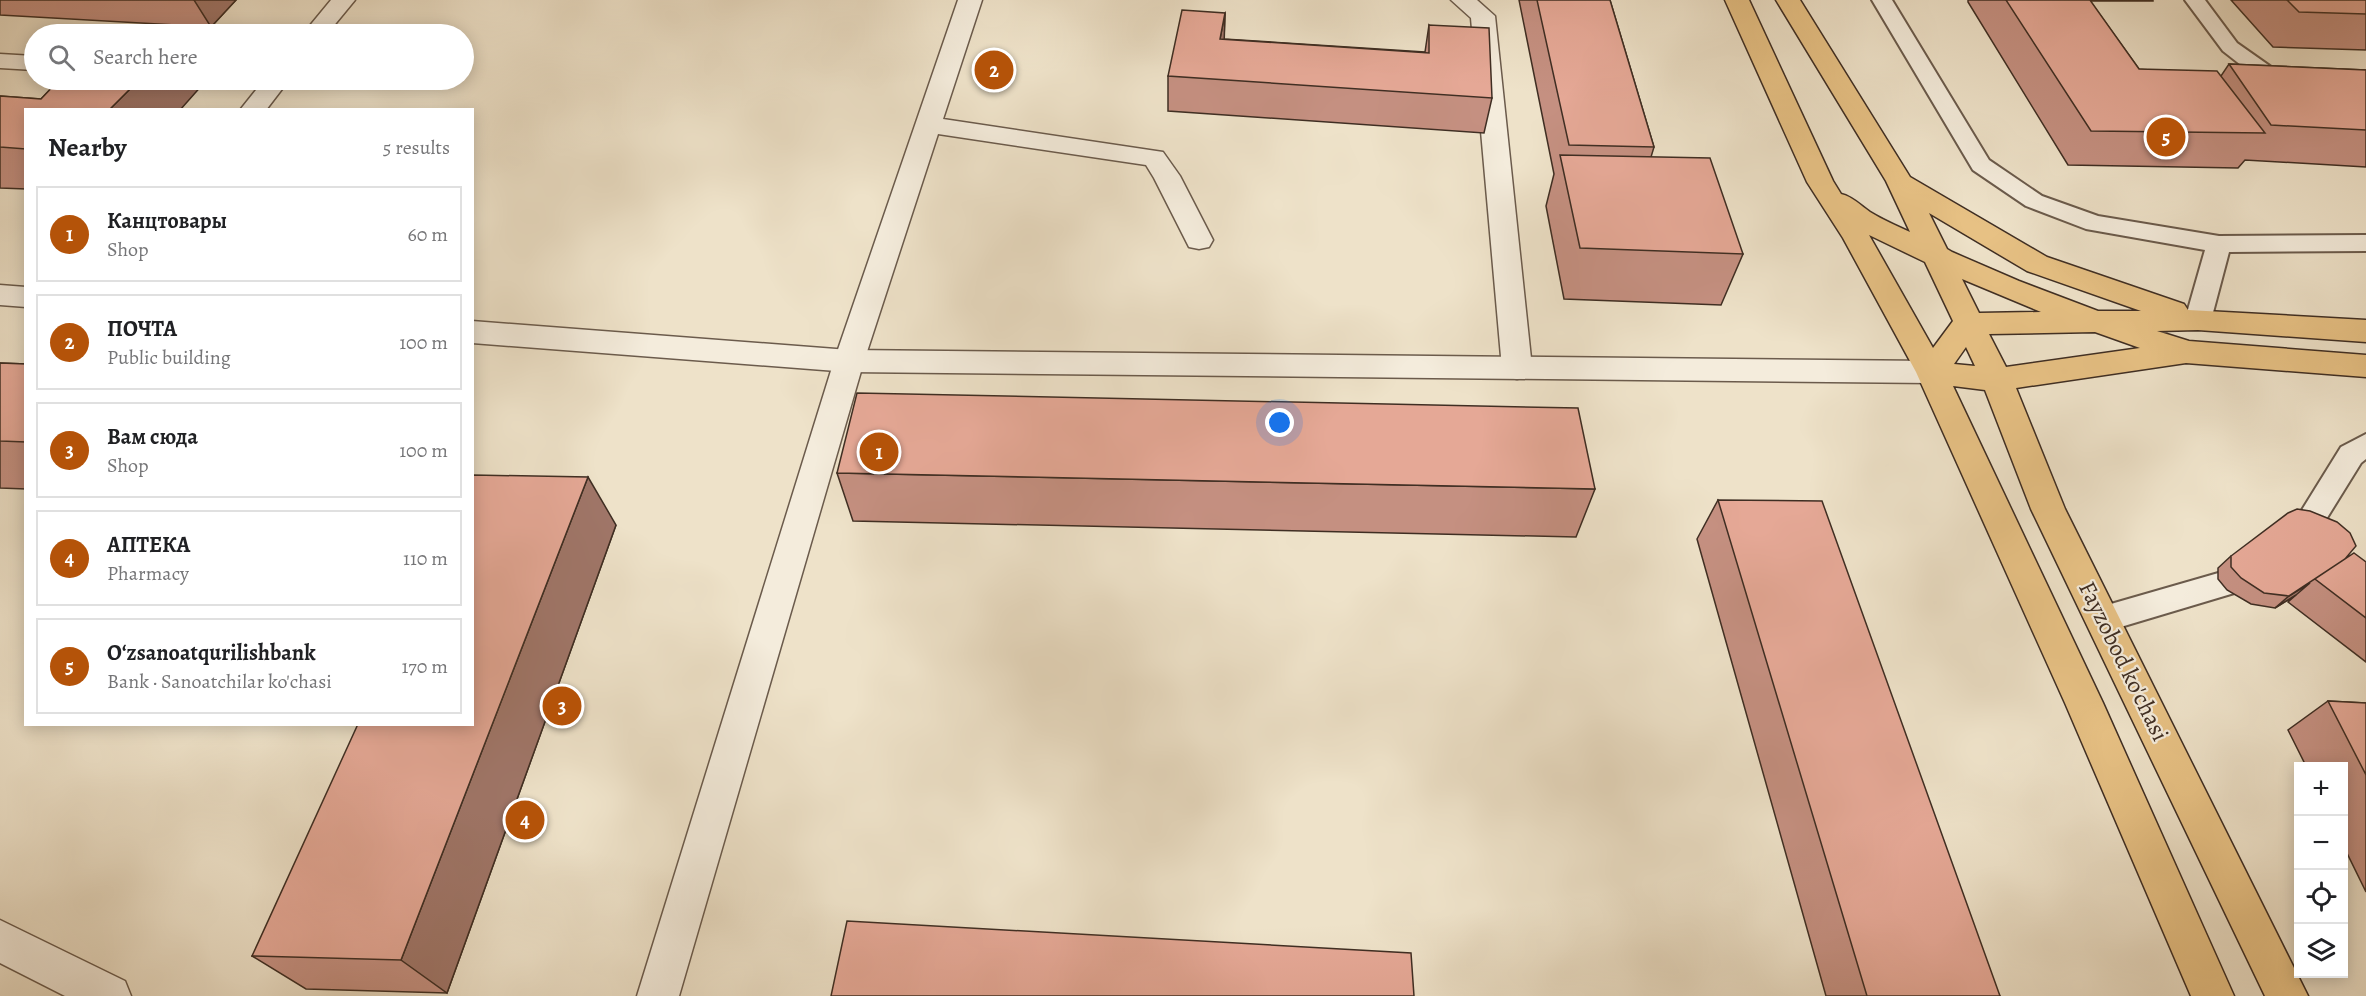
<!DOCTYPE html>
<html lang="en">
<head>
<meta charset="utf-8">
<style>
	body { margin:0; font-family:Alegreya,serif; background:#f2f2f2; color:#202124 }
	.controls { position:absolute; right:18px; bottom:18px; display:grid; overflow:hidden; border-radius:0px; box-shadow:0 3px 15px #0003 }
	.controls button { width:54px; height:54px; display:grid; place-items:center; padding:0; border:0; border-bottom:2px solid #e0e0e0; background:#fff; color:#202124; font:30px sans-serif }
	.you { position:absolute; left:1280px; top:423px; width:21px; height:21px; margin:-15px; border:4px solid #fff; border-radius:50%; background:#1a73e8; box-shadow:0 0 0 9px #1a73e833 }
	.badge { display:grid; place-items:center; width:39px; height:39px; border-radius:50%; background:#b45309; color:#fff; font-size:20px; font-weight:700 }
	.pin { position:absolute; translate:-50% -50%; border:3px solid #fff; box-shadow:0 2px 6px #0006 }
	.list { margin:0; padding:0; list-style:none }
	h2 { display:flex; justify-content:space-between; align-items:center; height:78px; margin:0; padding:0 24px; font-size:26px }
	h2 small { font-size:20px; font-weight:400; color:#757577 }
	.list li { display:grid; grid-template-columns:39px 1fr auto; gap:18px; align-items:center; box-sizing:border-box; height:96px; margin:0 12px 12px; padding:0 12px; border:2px solid #e0e0e0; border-radius:0px }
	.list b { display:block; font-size:22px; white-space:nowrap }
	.list p { margin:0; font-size:20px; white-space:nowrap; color:#757577 }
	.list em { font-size:20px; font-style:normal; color:#757577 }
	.icon { flex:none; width:33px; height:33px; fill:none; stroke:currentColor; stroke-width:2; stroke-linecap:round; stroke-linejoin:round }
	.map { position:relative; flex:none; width:2366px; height:996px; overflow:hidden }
	.search { position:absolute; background:#fff; box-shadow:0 3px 15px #0003; left:24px; top:24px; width:450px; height:66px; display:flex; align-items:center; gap:15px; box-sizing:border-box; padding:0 21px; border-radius:33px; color:#757577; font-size:22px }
	.panel { position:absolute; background:#fff; box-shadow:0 3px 15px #0003; left:24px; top:108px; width:450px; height:618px; border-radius:0px }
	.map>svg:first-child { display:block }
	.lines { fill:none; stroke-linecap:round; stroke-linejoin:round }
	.service-casing { stroke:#6b5b4c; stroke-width:4 }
	.minor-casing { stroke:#6b5b4c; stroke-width:3 }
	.tertiary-casing { stroke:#6b5b4c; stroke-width:3 }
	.primary-casing { stroke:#3f2e23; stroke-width:3 }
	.service { fill:#f4ecdc; fill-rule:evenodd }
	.minor { fill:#f4ecdc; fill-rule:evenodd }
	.tertiary { fill:#f4ecdc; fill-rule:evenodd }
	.primary { fill:#e7c184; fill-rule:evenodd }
	.wall { fill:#c59081; stroke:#3f2e23; stroke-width:1.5 }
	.shaded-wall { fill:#a07669; stroke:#3f2e23; stroke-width:1.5 }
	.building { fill:#e5a896; stroke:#3f2e23; stroke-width:1.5 }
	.labels { text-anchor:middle; stroke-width:4.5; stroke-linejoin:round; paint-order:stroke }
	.street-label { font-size:24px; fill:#3f2e23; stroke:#f4ecdc }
</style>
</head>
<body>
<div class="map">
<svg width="2366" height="996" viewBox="0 0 2366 996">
	<rect width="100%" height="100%" fill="#eee2c9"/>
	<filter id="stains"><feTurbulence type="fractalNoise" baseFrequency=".00333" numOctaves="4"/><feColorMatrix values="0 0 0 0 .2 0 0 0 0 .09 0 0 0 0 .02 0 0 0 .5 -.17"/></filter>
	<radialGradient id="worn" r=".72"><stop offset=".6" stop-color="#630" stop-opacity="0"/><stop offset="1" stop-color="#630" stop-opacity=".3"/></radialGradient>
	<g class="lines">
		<g class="service-casing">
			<path id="service" d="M1872 0H1892L1989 160 2042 196 2098 216 2219 236 2366 235V251L2229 252 2211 320 2207 326 2198 329 2189 326 2185 320 2205 250 2086 229 2026 206 1973 170Z
				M2185 0H2205L2237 43 2274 69 2334 78H2366V90H2334L2260 80 2223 51Z
				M2366 434V459L2361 463 2304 555 2294 559 2284 555 2279 547 2284 539 2341 447Z
				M2260 561 2271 564 2275 573 2271 582 2104 632 2093 628 2089 619 2093 610 2104 606Z"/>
		</g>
		<g class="minor-casing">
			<path id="minor" d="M331 0H355L327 34H303Z
				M958 0H982L943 119 1163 152 1180 176 1213 240 1209 247 1199 249 1189 247 1154 178 1146 165 938 134 864 361 679 996H637L834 361Z
				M1451 0H1477L1495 16 1532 368 1528 376 1517 379 1506 376 1502 368 1471 18Z
				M0 54 34 56V70L0 68Z
				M264 80H289L266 110H240Z
				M0 920 125 981 131 996H65L0 963Z"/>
		</g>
		<g class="tertiary-casing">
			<path id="tertiary" d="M0 285 26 287V307L0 305Z
				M472 321 849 350 1931 361 1942 364 1946 372 1942 380 1931 383 849 372 472 343Z"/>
		</g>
		<g class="primary-casing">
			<path id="primary" d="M1725 0H1749L1833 181 1841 194C1853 197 1860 205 1870 212 1883 220 1897 226 1910 232L1886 181 1776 0H1800L1910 177 2047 257 2184 304 2188 310 2366 320V342L2198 330 2157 331 2189 341 2366 355V377L2186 363 2016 388 2065 509 2308 996H2265L2031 509 1985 390 1953 386 2103 703 2234 996H2191L2065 703 1916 372 1843 238 1807 182ZM1929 213 2027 271 2141 311H2098L2019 281 1952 252 1947 249ZM1869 235 1925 262 1953 321 1933 348ZM1962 279 2041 312 1979 313ZM2095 332 2140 348 2006 367 1989 334ZM1966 347 1975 366 1954 364Z"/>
		</g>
		<use href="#service" class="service"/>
		<use href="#minor" class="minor"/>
		<use href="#tertiary" class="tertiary"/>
		<use href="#primary" class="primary"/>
	</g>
	<path class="wall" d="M0 0H236L211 27 0 15Z
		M1519 0H1610L1654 147 1651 157 1743 254 1721 305 1564 299 1546 206 1554 174Z
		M1968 0H2153V1H2090L2139 69 2221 76 2229 64 2366 70V167L2245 160 2238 168 2068 165 1968 2Z
		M2231 0H2366V50L2273 47Z
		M1225 13 1224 39 1425 52 1429 25 1492 98 1484 133 1168 111V76Z
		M59 80H202L204 83 26 110V189L0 188V96L41 99Z
		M0 363 26 364V489L0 488Z
		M837 473 1595 489 1576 537 853 521Z
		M1718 500 2000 996H1826L1697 539Z
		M616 525 447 993 306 989 252 956Z
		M2231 556 2345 559 2366 562V662L2288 602 2296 595 2275 608 2251 604 2227 590 2218 579V568Z
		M2328 701 2366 703V892L2343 845V766H2306L2288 730Z"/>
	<path class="shaded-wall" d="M194 0H236L211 27Z
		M1225 13 1224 47 1220 39Z
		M139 80H202L204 83 180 110H109Z
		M588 477 616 525 447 993 401 960Z
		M2310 583 2296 595 2275 608 2289 596Z"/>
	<path class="building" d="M1537 0H1610L1654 147 1569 145Z
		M2006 0H2090L2139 69 2217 71 2265 133 2091 131Z
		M2287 0H2366V14L2299 12Z
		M1182 10 1225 13 1220 39 1429 53V25L1489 28 1492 98 1168 76Z
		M2229 64 2366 70V130L2271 125Z
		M59 80H139L109 110H26V149L0 147V96L41 99Z
		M1560 155 1710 158 1743 254 1580 248Z
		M0 363 26 364V442L0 441Z
		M857 393 1578 408 1595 489 837 473Z
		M473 475 588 477 401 960 252 956 358 724H472Z
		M1718 500 1822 501 2000 996H1867Z
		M2297 509 2310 511 2337 522 2350 533 2356 546 2345 559 2289 596 2264 593 2241 578 2231 567V556L2288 513Z
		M2354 553 2366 562V618L2315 579Z
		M2328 701 2366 703V775Z
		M847 921 1411 953 1414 996H831Z"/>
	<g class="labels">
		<g class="street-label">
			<text transform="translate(2124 661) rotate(64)" y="8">Fayzobod ko'chasi</text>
		</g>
	</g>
	<rect width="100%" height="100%" filter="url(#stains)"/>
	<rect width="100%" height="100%" fill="url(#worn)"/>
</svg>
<div class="controls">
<button>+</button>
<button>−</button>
<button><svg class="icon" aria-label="locate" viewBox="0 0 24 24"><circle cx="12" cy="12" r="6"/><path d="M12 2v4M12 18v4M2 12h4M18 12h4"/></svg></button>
<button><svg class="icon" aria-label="layers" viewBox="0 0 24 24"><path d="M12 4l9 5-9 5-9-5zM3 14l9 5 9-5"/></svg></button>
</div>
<div class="you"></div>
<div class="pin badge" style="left:879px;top:452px">1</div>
<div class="pin badge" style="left:994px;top:70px">2</div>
<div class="pin badge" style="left:562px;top:706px">3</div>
<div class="pin badge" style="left:525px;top:820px">4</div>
<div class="pin badge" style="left:2166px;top:137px">5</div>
<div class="search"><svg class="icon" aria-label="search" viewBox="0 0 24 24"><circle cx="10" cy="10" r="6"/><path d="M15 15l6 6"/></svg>Search here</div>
<section class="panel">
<h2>Nearby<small>5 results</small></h2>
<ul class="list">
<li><span class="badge">1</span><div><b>Канцтовары</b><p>Shop</p></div><em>60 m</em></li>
<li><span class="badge">2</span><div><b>ПОЧТА</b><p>Public building</p></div><em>100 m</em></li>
<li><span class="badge">3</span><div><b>Вам сюда</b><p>Shop</p></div><em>100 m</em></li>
<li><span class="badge">4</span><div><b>АПТЕКА</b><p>Pharmacy</p></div><em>110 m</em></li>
<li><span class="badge">5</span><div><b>Oʻzsanoatqurilishbank</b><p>Bank · Sanoatchilar ko'chasi</p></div><em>170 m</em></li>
</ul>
</section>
</div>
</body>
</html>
